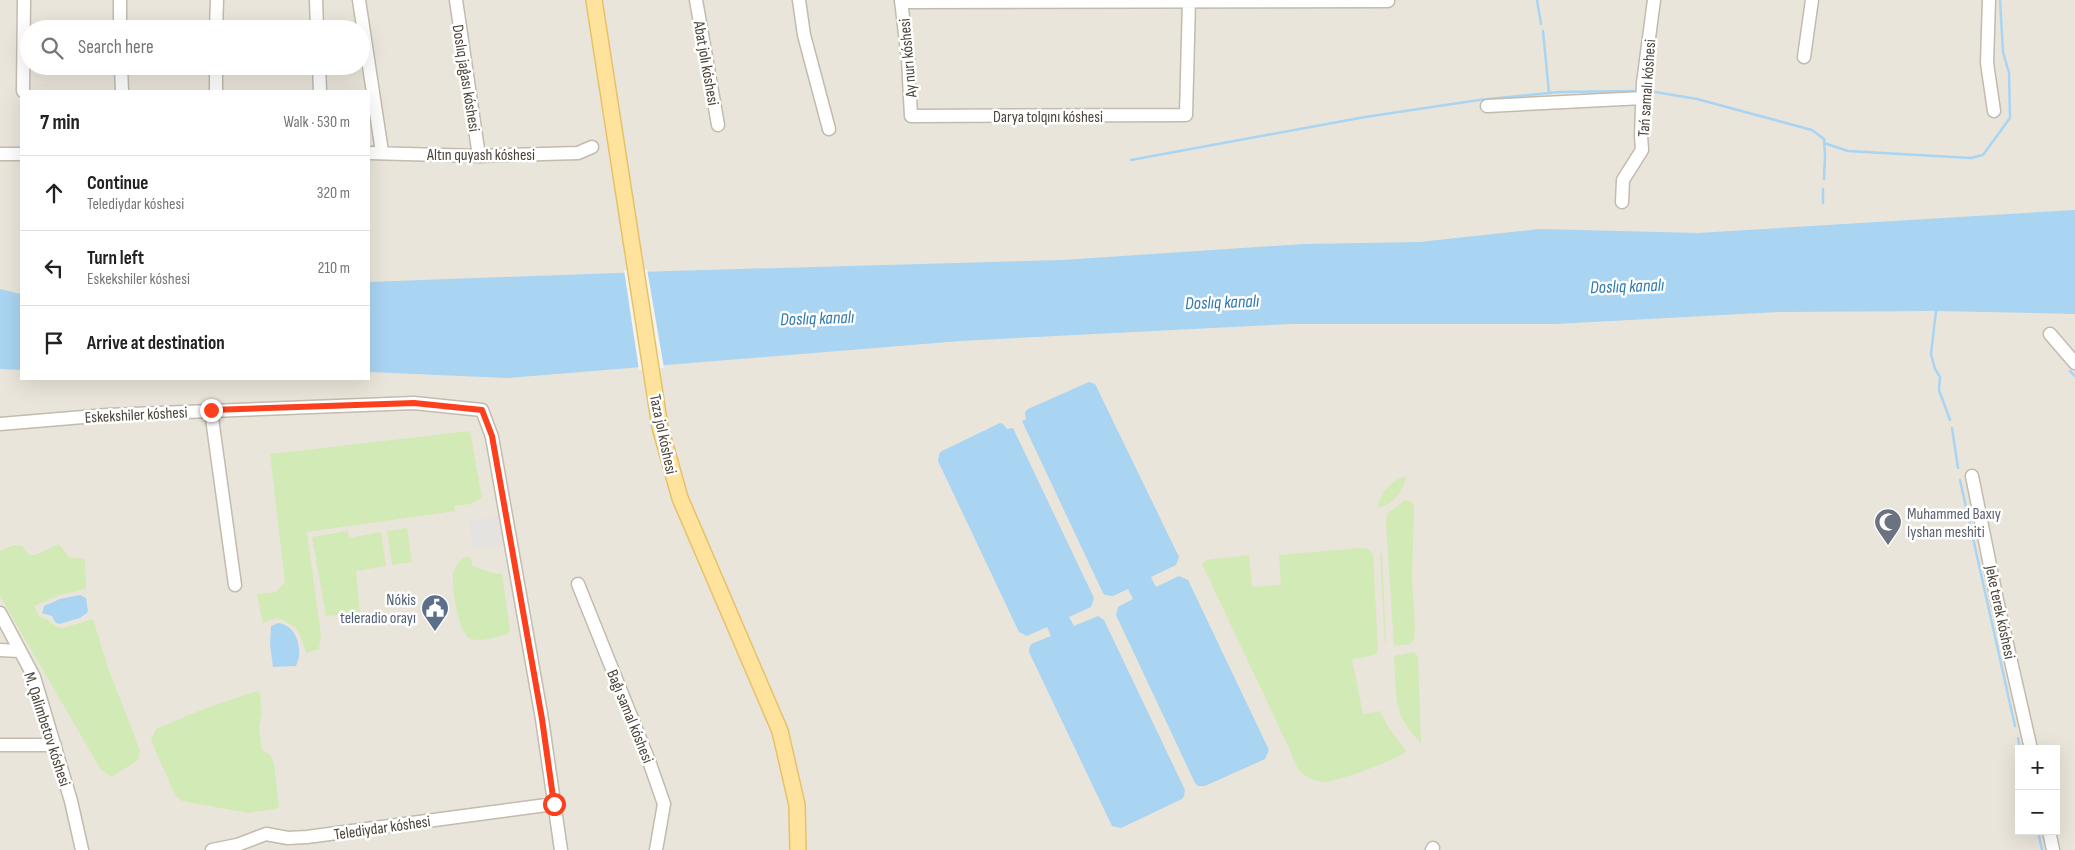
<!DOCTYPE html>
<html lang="en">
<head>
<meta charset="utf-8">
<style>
	body { margin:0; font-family:"Sofia Sans Condensed",sans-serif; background:#f2f2f2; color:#222 }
	.controls { position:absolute; right:15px; bottom:15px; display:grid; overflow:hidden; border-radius:0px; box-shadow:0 5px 20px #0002 }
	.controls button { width:45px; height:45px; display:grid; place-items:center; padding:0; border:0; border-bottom:1px solid #e0e0e0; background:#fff; color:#222; font:25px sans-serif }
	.stop { position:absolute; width:15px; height:15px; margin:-11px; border:4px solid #fc3f1d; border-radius:50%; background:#fff }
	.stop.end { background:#fc3f1d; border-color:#fff; box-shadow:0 1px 5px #0008 }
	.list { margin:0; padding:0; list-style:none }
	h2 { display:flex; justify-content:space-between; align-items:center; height:65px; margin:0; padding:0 20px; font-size:21px }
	h2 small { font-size:16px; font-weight:400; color:#767676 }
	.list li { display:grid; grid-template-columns:32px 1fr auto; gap:15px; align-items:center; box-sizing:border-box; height:75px; padding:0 20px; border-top:1px solid #e0e0e0 }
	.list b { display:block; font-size:19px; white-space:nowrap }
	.list p { margin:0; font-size:16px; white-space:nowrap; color:#767676 }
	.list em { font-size:16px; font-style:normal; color:#767676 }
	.icon { flex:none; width:28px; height:28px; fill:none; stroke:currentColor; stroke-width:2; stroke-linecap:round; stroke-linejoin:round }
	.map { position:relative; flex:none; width:2075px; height:850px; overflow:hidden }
	.search { position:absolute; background:#fff; box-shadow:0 5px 20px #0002; left:20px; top:20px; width:350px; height:55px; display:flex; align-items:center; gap:12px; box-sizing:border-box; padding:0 18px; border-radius:28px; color:#767676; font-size:19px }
	.panel { position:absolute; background:#fff; box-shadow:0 5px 20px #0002; left:20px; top:90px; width:350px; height:290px; border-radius:0px }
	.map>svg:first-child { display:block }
	.residential { fill:#eae5da; fill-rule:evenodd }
	.green { fill:#d2eab5 }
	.parking { fill:#e5e3e0 }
	.water { fill:#a9d4f2 }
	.pier { fill:#f6f3ec }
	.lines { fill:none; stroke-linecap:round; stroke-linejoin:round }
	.stream { stroke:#a9d4f2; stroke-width:2.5 }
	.minor-casing { stroke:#c2bbae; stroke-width:15 }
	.major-casing { stroke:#e6c16a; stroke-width:18 }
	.minor { stroke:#fff; stroke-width:12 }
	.major { stroke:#ffe39c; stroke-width:15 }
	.route { stroke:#fc3f1d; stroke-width:6 }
	.labels { text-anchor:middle; stroke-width:5; stroke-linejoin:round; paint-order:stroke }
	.street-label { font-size:16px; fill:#4b4439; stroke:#fff }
	.worship-label { font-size:16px; fill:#5b616d; stroke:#fff; text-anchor:start }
	.service-label { font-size:16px; fill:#4e5e75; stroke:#fff; text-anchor:end }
	.water-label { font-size:18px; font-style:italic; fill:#2e7ab2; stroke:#fff }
</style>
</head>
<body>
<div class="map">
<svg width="2075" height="850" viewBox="0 0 2075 850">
	<rect width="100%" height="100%" fill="#f6f3ec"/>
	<path class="residential" d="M0 0H2075V850H0ZM29 29H361V66H29ZM21 91H369V379H21ZM2019 749H2056V831H2019Z"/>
	<path class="green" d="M470 431 482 498 470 504 454 506 455 511 307 532 321 635 319 649 306 653C300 632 298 625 276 618L263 623 257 594 276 592 285 582 270 454Z
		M1403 477 1406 479C1403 490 1393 505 1380 507L1378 505C1381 493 1391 481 1403 477Z
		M1405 500 1412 502 1414 507 1412 579 1415 628 1414 639 1410 644 1394 646 1386 525 1387 514Z
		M407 528 412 562 392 565 387 531Z
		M348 531 349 538 381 532 386 566 356 571 360 613 326 616 312 537Z
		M59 544 69 557 85 559 86 589 60 595 34 606 39 617C52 619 51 627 63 628L93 619 108 668 140 750 138 760 112 777 101 770 0 596V551L14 545 22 546 29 555H35Z
		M1360 548 1368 549 1373 554 1378 650 1375 655 1352 659 1363 714 1380 711 1388 727 1406 751C1403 758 1333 783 1324 782 1302 779 1296 769 1290 750L1202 564 1207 560 1249 555 1252 587 1281 585 1279 555Z
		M1380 553 1382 554 1386 644H1385Z
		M467 557H470L473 566C482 569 492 574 502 574L510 630 508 634C498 637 480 643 469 638 458 632 452 587 453 575 453 569 459 562 462 558Z
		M1414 652 1418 656 1421 743C1391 712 1397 696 1394 656Z
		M257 691 260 693 262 714 259 727 262 750 270 754 274 763 279 808 248 813 182 801 175 795 151 740 156 729 201 710Z"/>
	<path class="parking" d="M505 515 510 544 473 549 469 521Z"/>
	<path class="water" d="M2075 210V314L1936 311 1779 312 1555 324H1291L960 341 507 378 369 372V282L670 271 1062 260 1304 244 1419 242 1540 229 1698 233Z
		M0 289 21 294V370L0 369Z
		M1089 382 1095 384 1097 388 1179 557 1176 565 1151 577 1156 587 1179 576 1188 580 1269 750 1265 759 1205 786H1198L1195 783 1116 615 1118 607 1133 599 1128 589 1113 596 1105 595 1103 593 1022 421 1026 419 1025 412 1028 409Z
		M1000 423 1003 424 1007 429 1013 428 1094 598 1091 607 1069 617 1074 626 1098 616 1104 620 1185 790 1184 796 1182 799 1121 828 1112 826 1029 652V649L1031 644 1051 636 1047 627 1027 636 1019 632 938 461 939 454 942 451Z
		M80 595 86 598 88 612 80 618 59 624 55 622 52 616 42 613 44 606 60 599Z
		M278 623C297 625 304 650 296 666L273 667 270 644 271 626Z"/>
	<path class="pier" d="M647 269 664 368 639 370 624 270Z"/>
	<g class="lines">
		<path class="stream" d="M1537 0 1541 24
			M1543 31 1549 93
			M1649 91 1697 99 1812 130 1824 139 1825 155 1824 179
			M1824 143 1848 151 1971 158 1983 155 2010 118 2009 73 2003 52 2000 0
			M1131 160 1365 117 1479 100 1559 92 1639 91
			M1823 189V203
			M1936 311 1931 354 1935 369 1940 377 1939 390 1950 420
			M2070 371 2075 376
			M1952 428 1958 468
			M1960 480 2015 726
			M2018 738 2020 749
			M2038 831 2042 850"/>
		<g class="minor-casing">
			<path id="minor" d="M120 0V29
				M316 0 317 29
				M359 0 382 152
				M456 0 479 156
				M696 0 718 125
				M799 0 804 35 829 129
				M901 0 908 59 911 116 1186 115 1189 0
				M1989 0 1987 63 1994 111
				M901 2 1388 1
				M216 29 217 0
				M1804 57 1812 0
				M121 66 122 91
				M319 66 320 91
				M23 91 24 0
				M216 91V66
				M1487 106 1643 98
				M369 153 479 156 578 153 592 147
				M0 154H21
				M1622 202 1623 180 1642 150 1641 135 1643 83 1654 0
				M2050 334 2075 363
				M211 411 235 585
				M0 424 107 415 414 403 482 410 492 437 542 719 561 850
				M1972 476 1997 600 2031 749
				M578 584 649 761 664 804 656 850
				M0 613 34 677 71 801 82 850
				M0 650 19 651
				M0 745H55
				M2049 831 2053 850
				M212 850 237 845 266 834 288 838 307 837 554 804
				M1432 850 1433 848"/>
		</g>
		<g class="major-casing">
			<path id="major" d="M594 0 660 427 680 498 780 731 797 805 798 850"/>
		</g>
		<use href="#minor" class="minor"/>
		<use href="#major" class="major"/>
	</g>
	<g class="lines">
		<path class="route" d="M211 410 414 403 482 410 492 436 542 719 554 804"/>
	</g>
	<defs>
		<g id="mosque-pin" transform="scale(1.4375)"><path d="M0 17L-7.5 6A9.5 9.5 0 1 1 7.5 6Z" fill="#6b7280" stroke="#fff"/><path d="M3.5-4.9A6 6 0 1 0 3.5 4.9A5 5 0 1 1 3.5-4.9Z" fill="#fff"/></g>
		<g id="civic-pin" transform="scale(1.4375)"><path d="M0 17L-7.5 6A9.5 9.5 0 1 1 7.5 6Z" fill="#5c6f8a" stroke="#fff"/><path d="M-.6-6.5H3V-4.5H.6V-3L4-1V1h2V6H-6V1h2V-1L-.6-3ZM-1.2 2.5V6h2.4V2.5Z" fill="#fff"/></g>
	</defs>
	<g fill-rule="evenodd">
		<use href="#mosque-pin" x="1888" y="522"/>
		<use href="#civic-pin" x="435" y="608"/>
	</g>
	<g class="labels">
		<g class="street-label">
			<text transform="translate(907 58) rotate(-95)" y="6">Ay nurı kóshesi</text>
			<text transform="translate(707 63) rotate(80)" y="6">Abat jolı kóshesi</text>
			<text transform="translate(467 78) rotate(81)" y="6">Doslıq jaǵası kóshesi</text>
			<text transform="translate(1646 88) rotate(-86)" y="6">Tań samalı kóshesi</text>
			<text x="1048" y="122">Darya tolqını kóshesi</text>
			<text x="481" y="160">Altın quyash kóshesi</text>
			<text transform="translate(136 414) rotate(-3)" y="6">Eskekshiler kóshesi</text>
			<text transform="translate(664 434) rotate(78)" y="6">Taza jol kóshesi</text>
			<text transform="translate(2001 612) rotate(78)" y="6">Jeke terek kóshesi</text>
			<text transform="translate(631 716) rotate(68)" y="6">Baǵı samal kóshesi</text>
			<text transform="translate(48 729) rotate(72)" y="6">M. Qalimbetov kóshesi</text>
			<text transform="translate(382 827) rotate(-8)" y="6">Telediydar kóshesi</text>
		</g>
		<g class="worship-label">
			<text x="1907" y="519">Muhammed Baxıy<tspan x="1907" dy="18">Iyshan meshiti</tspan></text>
		</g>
		<g class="service-label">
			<text x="416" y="605">Nókis<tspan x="416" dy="18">teleradio orayı</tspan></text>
		</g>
		<g class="water-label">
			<text transform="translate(1627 286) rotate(-2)" y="6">Doslıq kanalı</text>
			<text transform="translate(1222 302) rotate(-2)" y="6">Doslıq kanalı</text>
			<text transform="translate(817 318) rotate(-2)" y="6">Doslıq kanalı</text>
		</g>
	</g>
</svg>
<div class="controls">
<button>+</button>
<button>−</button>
</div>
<div class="stop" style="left:554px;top:804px"></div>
<div class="stop end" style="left:211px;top:410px"></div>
<div class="search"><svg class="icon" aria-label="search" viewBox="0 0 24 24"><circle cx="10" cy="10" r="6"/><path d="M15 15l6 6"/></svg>Search here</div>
<section class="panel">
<h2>7 min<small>Walk · 530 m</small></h2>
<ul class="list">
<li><svg class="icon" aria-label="ahead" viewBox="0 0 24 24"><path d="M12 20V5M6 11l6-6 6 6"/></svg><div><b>Continue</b><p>Telediydar kóshesi</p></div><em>320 m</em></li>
<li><svg class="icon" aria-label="left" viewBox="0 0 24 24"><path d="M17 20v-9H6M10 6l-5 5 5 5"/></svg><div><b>Turn left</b><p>Eskekshiler kóshesi</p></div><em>210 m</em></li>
<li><svg class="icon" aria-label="arrive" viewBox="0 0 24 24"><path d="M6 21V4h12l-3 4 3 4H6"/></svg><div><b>Arrive at destination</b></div></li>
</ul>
</section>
</div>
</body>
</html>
